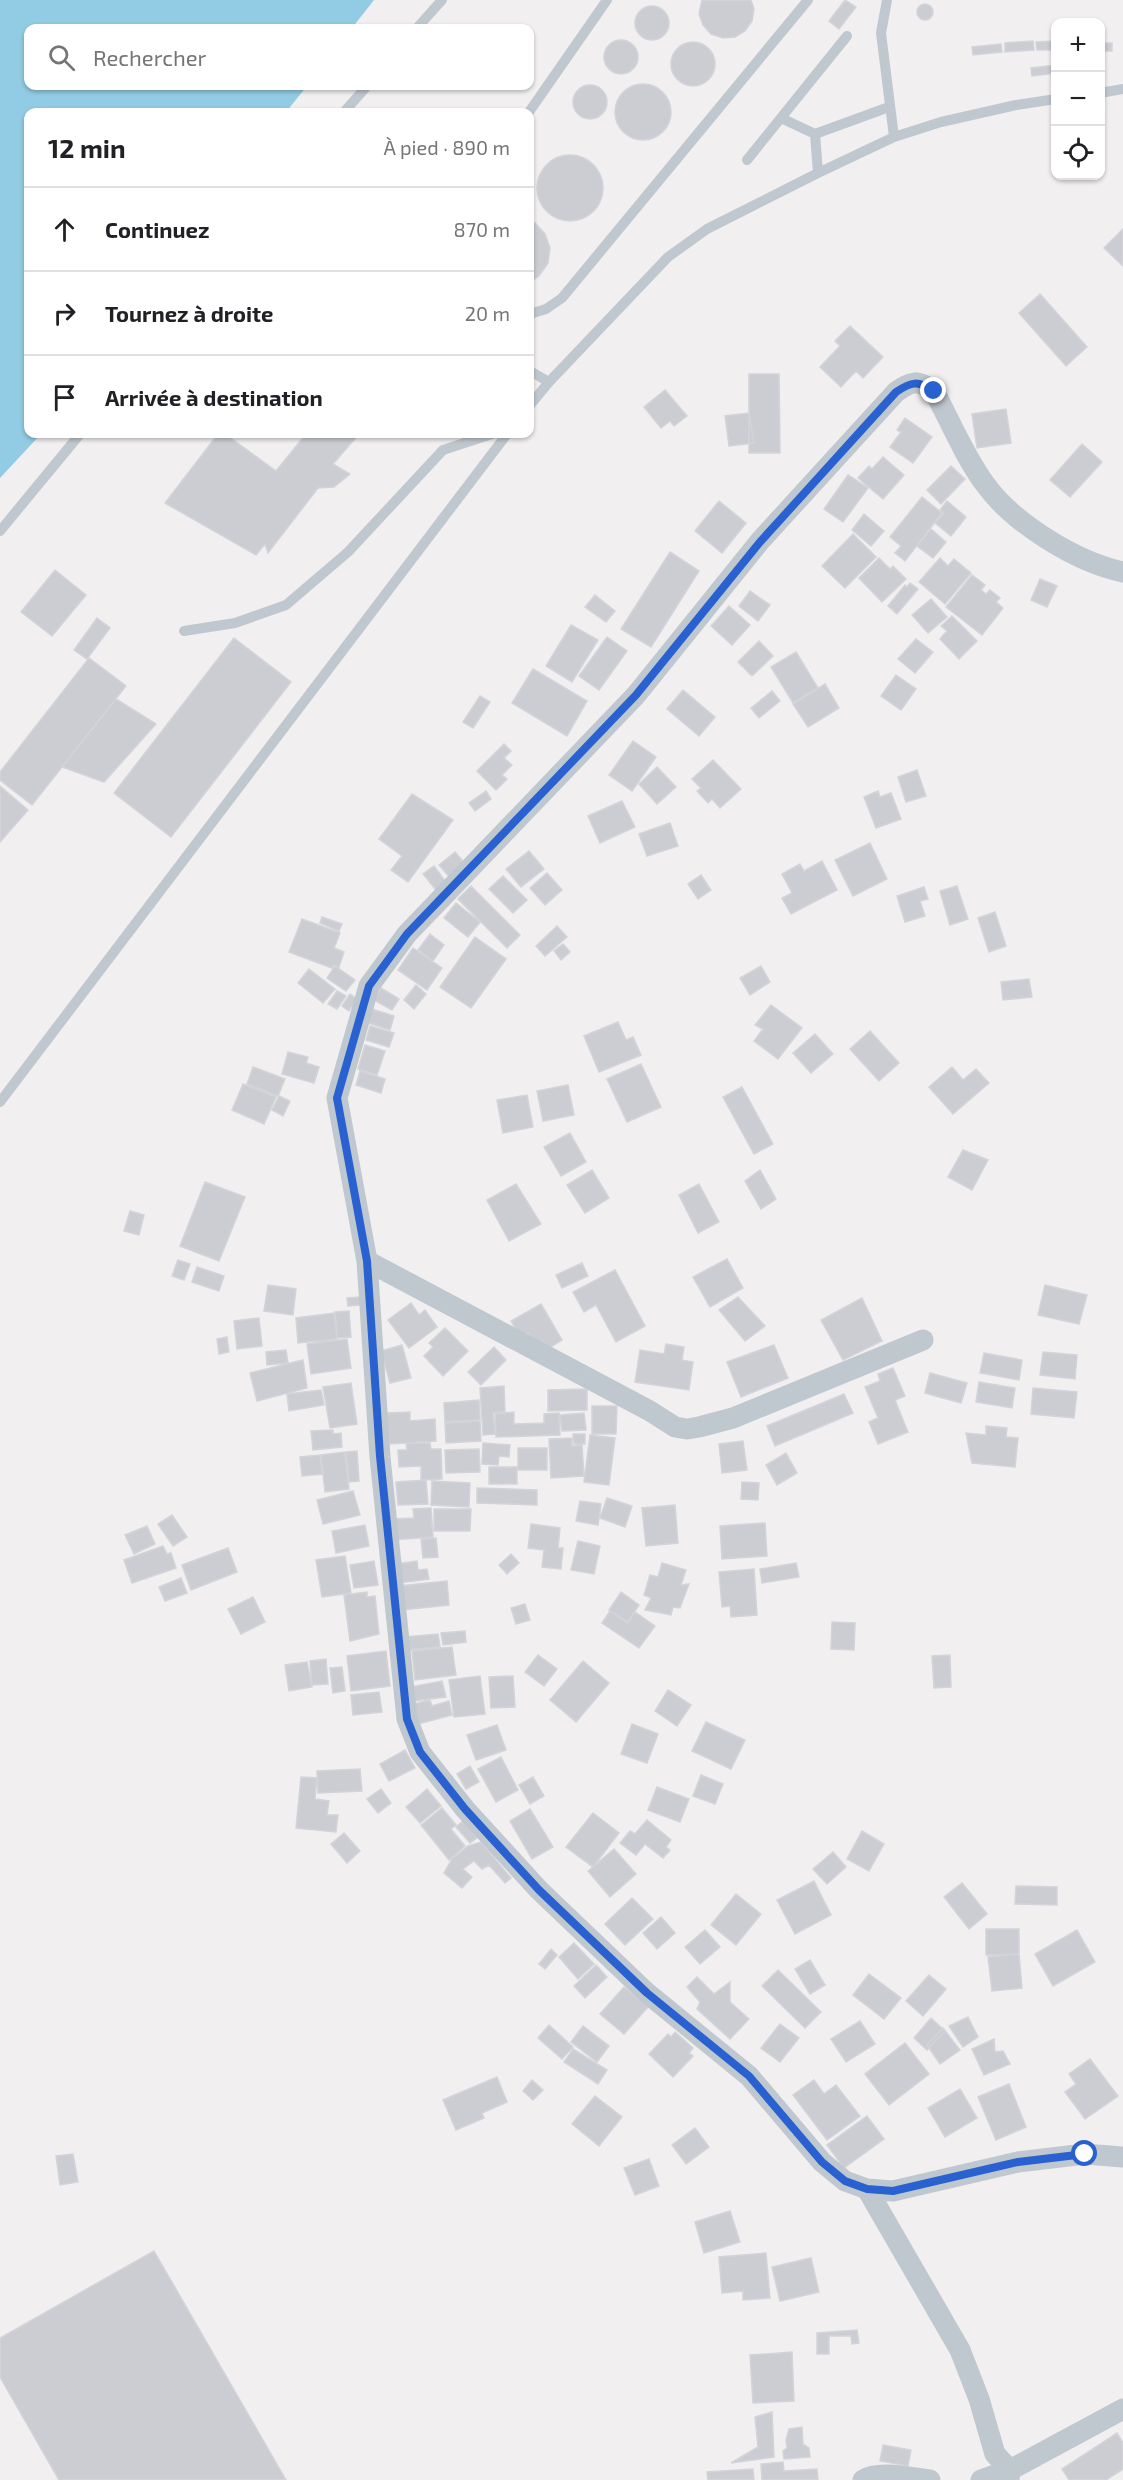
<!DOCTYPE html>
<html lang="fr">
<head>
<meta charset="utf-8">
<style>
	body { margin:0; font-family:"Exo 2",sans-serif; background:#f2f2f2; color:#202124 }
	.controls { position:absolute; right:18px; top:18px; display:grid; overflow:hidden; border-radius:12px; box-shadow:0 2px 4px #0004 }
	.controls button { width:54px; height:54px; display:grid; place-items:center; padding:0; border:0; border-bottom:2px solid #e0e0e0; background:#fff; color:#202124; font:30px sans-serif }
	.stop { position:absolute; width:18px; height:18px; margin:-14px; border:4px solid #2962d0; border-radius:50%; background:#fff }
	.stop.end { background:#2962d0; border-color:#fff; box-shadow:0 2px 6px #0008 }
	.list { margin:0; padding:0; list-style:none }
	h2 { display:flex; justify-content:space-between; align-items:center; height:78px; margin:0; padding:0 24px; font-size:26px }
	h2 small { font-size:20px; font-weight:400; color:#757577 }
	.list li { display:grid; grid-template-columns:39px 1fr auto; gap:18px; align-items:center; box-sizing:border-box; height:84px; padding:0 24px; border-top:2px solid #e0e0e0 }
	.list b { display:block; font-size:22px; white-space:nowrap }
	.list em { font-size:20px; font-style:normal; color:#757577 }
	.icon { flex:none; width:33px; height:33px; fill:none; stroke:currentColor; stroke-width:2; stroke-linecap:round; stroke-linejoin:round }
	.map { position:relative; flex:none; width:1123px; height:2480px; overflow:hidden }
	.search { position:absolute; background:#fff; box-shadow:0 2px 4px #0004; left:24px; top:24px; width:510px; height:66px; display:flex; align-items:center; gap:15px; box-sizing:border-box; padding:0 21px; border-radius:12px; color:#757577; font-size:22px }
	.panel { position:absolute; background:#fff; box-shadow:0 2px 4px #0004; left:24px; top:108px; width:510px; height:330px; border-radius:12px }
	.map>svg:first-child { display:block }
	.water { fill:#92cbe4 }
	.building { fill:#cccdd3; stroke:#d3d4da; stroke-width:1.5 }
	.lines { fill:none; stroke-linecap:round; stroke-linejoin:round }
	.lane { stroke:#c0c8cf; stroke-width:10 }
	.street { stroke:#c0c8cf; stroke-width:21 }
	.route { stroke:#2962d0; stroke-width:8 }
</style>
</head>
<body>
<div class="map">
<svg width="1123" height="2480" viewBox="0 0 1123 2480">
	<rect width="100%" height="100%" fill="#f1efef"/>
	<path class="water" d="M0 0H374L352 28H28V86H307L286 112H28V434H41L0 478Z"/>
	<path class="building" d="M702 0H751L754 9 752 21 745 31 735 37 723 38 711 34 703 25 699 14Z
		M845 0 856 7 839 29 829 21Z
		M917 12a8 8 0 1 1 16 0a8 8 0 1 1-16 0Z
		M635 23a17 17 0 1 1 34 0a17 17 0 1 1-34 0Z
		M604 57a17 17 0 1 1 34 0a17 17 0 1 1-34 0Z
		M1033 41 1034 50 1005 52V43Z
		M1056 41V50H1037L1036 42Z
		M671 64a22 22 0 1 1 44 0a22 22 0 1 1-44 0Z
		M1100 43H1112V51H1100Z
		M1001 44 1002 52 973 55 972 47Z
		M1056 65V73L1032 76 1031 68Z
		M615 112a28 28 0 1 1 56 0a28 28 0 1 1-56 0Z
		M573 102a17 17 0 1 1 34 0a17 17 0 1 1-34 0Z
		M537 188a33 33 0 1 1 66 0a33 33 0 1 1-66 0Z
		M530 221 535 223 545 234 550 248 548 263 539 276 530 282Z
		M1123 229V266L1104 248Z
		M1040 294 1087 347 1066 366 1019 313Z
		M850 326 883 357 863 378 856 371 841 387 820 367 840 346 835 341Z
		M749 374H779L780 453H749Z
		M665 390 687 416 674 426 670 421 661 428 644 407Z
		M1006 409 1011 443 977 448 972 414Z
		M749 413 754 443 729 446 725 416Z
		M905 418 932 437 913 463 890 447 901 432 897 430Z
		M218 434H225L276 471 306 434H359L333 464 350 474 334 487 318 488 268 553 265 544 256 555 165 503Z
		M1082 444 1102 462 1070 497 1050 480Z
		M883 457 904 475 883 499 858 478 869 466 872 469Z
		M951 466 965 479 941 504 927 490Z
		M848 475 868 488 843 522 824 509Z
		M922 497 942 513 905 561 895 553 901 546 890 537Z
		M719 501 746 523 722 553 695 531Z
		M947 501 966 517 951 536 935 523 944 513 940 510Z
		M864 514 884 531 871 546 852 530Z
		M931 529 946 542 933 558 917 546Z
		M853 534 876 557 845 588 822 566Z
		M670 552 699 571 651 647 621 629Z
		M879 558 890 569 893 566 906 579 882 602 859 578Z
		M940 558 948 566 954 559 971 573 945 604 919 582Z
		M55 570 86 595 52 636 21 612Z
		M972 575 985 585 981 590 986 594 990 590 1000 598 996 602 1003 608 982 635 946 607Z
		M1040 579 1057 586 1047 607 1031 600Z
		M910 583 918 589 897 614 888 606 905 585 907 587Z
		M750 591 770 605 758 621 739 606Z
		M595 595 615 611 606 622 585 607Z
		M931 599 947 617 928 633 912 615Z
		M729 606 750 625 732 645 711 626Z
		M952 616 977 641 959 659 940 639 947 631 941 626Z
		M97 618 110 628 87 659 74 650Z
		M571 625 598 640 572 682 546 666Z
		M607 637 627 651 599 690 579 676Z
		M234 638 291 682 171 837 114 793Z
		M916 639 933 652 915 673 898 659Z
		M759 641 773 656 752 676 738 662Z
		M796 652 818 688 793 703 771 667Z
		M89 658 126 686 32 805 0 780V772Z
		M533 669 587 701 567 736 512 703Z
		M896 675 916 689 901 710 881 696Z
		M825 684 839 708 808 727 793 704Z
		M683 690 715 717 699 736 667 709Z
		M772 691 780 701 759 718 751 708Z
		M480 696 490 702 473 728 463 722Z
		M116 699 156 724 104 782 62 767Z
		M633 741 656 757 632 791 609 775Z
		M504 744 511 751 504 758 512 765 502 775 507 779 496 790 477 771Z
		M713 760 741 789 720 808 712 799 708 803 697 791 701 788 692 779Z
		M657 767 676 787 657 804 639 784Z
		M917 770 926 796 906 802 898 777Z
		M0 786 28 810 0 842Z
		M486 791 491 799 475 811 469 803Z
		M878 791 880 797 891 793 901 819 876 828 864 797Z
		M412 794 453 820 408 882 391 870 402 856 379 839Z
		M622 801 635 827 600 843 588 816Z
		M670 823 678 846 647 856 639 834Z
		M870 843 887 879 853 896 835 860Z
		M529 851 544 869 521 887 506 869Z
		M455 852 467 866 452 880 439 865Z
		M822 861 837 890 791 914 782 898 792 893 782 874 800 864 804 871Z
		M434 866 446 882 436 890 423 874Z
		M547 873 562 890 545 905 530 888Z
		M701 875 711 890 698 899 688 884Z
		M503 876 527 900 513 913 489 889Z
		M471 886 520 935 507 948 458 899Z
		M957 886 968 919 950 925 940 891Z
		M924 887 928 899 920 901 925 916 905 922 897 896Z
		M456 903 480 922 468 937 444 918Z
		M995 912 1006 946 989 952 978 918Z
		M322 917 342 924 339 931 320 923Z
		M302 919 340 933 334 948 344 952 339 967 334 965 332 968 289 952Z
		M557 926 567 937 545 956 536 946Z
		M430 934 444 945 433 961 418 950Z
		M475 937 506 959 471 1008 440 987Z
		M563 944 570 952 561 960 554 951Z
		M413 948 442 968 427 990 398 970Z
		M335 966 355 980 346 991 327 978Z
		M761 966 770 982 750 995 740 978Z
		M309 969 335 989 323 1003 298 983Z
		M1029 979 1032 997 1003 1000 1001 982Z
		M416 985 426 994 414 1009 404 1000Z
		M381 988 399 999 392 1010 374 1000Z
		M337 991 346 996 337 1009 328 1004Z
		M350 994 357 999 349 1011 342 1006Z
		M771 1005 802 1028 778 1059 754 1041 763 1029 755 1025Z
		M372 1009 394 1016 390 1030 368 1023Z
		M618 1022 626 1040 633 1037 641 1055 599 1072 584 1036Z
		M370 1026 394 1033 389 1047 366 1040Z
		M870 1031 899 1063 879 1081 850 1049Z
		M815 1034 833 1054 811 1073 793 1053Z
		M365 1045 385 1051 377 1075 358 1069Z
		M288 1052 308 1057 306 1063 319 1067 314 1083 282 1074Z
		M641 1064 661 1107 627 1122 607 1079Z
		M253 1067 285 1079 278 1096 247 1084Z
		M952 1067 963 1080 976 1069 989 1083 953 1114 929 1087Z
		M360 1071 385 1079 381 1093 356 1085Z
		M243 1084 276 1097 264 1124 232 1110Z
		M568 1085 574 1115 543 1121 537 1091Z
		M742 1087 773 1144 754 1154 723 1097Z
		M527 1095 533 1127 503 1133 497 1100Z
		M279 1096 290 1101 283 1116 272 1110Z
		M570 1133 586 1162 561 1176 544 1147Z
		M963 1150 988 1160 972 1190 948 1177Z
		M592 1170 609 1198 585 1213 567 1185Z
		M760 1170 776 1199 761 1209 745 1181Z
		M205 1182 245 1197 219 1261 180 1246Z
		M516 1184 541 1224 509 1241 487 1200Z
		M699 1184 719 1222 698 1233 679 1195Z
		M130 1211 144 1215 139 1235 124 1231Z
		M727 1259 743 1288 710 1307 693 1277Z
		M178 1260 190 1264 184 1280 172 1276Z
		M582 1263 588 1276 562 1288 556 1275Z
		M197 1267 224 1276 219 1291 192 1282Z
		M615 1270 645 1326 616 1342 596 1305 584 1312 573 1292Z
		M268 1285 296 1289 293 1315 264 1311Z
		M1045 1285 1087 1295 1079 1324 1038 1315Z
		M360 1297V1305L348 1306 347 1298Z
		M738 1297 765 1326 745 1341 719 1310Z
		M862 1298 882 1341 843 1360 821 1320Z
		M411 1303 419 1315 425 1310 437 1327 409 1348 388 1320Z
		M541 1304 562 1340 548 1349 544 1342 536 1346 528 1333 521 1337 511 1321Z
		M349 1311 351 1337 337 1338 335 1312Z
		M334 1313 337 1339 298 1343 296 1318Z
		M259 1318 262 1346 237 1349 234 1321Z
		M445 1328 468 1351 443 1376 424 1356 433 1347 429 1343Z
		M227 1337 229 1352 219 1354 217 1339Z
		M347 1339 351 1368 311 1374 307 1344Z
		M666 1344 684 1347 682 1360 693 1362 689 1390 635 1382 640 1350 664 1354Z
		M402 1345 411 1378 390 1383 381 1351Z
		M774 1345 788 1378 741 1397 727 1362Z
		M494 1347 506 1360 481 1385 468 1372Z
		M286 1350 288 1363 267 1365 266 1352Z
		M1043 1352 1077 1355 1075 1379 1040 1375Z
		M984 1353 1022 1360 1019 1380 980 1373Z
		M303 1360 307 1388 257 1401 250 1373Z
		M893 1368 905 1396 895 1400 908 1432 878 1444 869 1422 878 1418 865 1387 880 1381 878 1374Z
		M930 1373 967 1383 961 1403 925 1393Z
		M979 1382 1015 1388 1012 1408 976 1402Z
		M351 1383 357 1424 330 1428 323 1387Z
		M504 1386 505 1412 493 1413 495 1434 483 1435 480 1388Z
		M1033 1388 1077 1392 1074 1418 1031 1414Z
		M587 1389V1410L548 1411V1390Z
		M321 1390 324 1405 289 1411 287 1394Z
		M844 1394 853 1413 775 1446 767 1426Z
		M479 1400 480 1420 445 1422 444 1403Z
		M592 1406H617L616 1434H592Z
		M410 1412V1421L435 1419 436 1441 389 1444 387 1413Z
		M514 1412V1424L544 1423V1414L559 1413 560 1435 496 1437 495 1414Z
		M584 1413 586 1430 562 1431 560 1415Z
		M480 1421 481 1441 446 1443 445 1423Z
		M986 1426 1007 1428 1006 1437 1018 1438 1015 1467 972 1463 966 1433 986 1435Z
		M333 1430V1434L341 1433 342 1447 313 1450 311 1431Z
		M573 1434H585V1444H574Z
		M590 1435 615 1438 609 1485 584 1482Z
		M572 1438V1446L582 1445 584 1476 551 1478 549 1439Z
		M743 1441 747 1470 722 1473 719 1444Z
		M406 1443H430L431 1449H441L442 1479 421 1480V1466L399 1467 398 1450H407Z
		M483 1443 510 1445 509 1457 499 1456 498 1465 482 1464Z
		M518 1448H547V1470H518Z
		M479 1449 480 1472 446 1473 445 1450Z
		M357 1451 359 1481 349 1482 346 1452Z
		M345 1452 349 1489 325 1492 321 1455Z
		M786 1453 797 1473 777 1485 766 1465Z
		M320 1455 322 1474 302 1476 300 1457Z
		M489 1467H517V1484H489Z
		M426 1480 428 1504 398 1505 396 1482Z
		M432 1481 470 1483 469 1507 431 1505Z
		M742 1482 759 1483 758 1500 741 1499Z
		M477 1488 537 1490V1505L477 1503Z
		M353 1491 360 1515 323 1524 317 1500Z
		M607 1498 632 1506 625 1527 600 1518Z
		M580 1501 601 1504 598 1525 576 1521Z
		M675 1505 678 1543 646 1546 642 1508Z
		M431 1508 433 1537 392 1540 391 1519 414 1518 413 1509Z
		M434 1509H471L470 1531H434Z
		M172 1515 187 1537 173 1546 158 1524Z
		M765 1523 767 1556 722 1559 720 1526Z
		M531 1524 560 1528 558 1548H563L561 1569 542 1567 544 1550 528 1548Z
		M365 1525 369 1546 336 1553 332 1531Z
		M147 1526 155 1544 134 1554 125 1535Z
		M436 1538 438 1557 423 1558 421 1539Z
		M578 1541 600 1546 594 1574 571 1570Z
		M163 1546 167 1554 171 1553 176 1568 132 1583 124 1560Z
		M228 1548 237 1572 191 1590 182 1565Z
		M511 1554 519 1563 507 1574 499 1565Z
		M345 1556 351 1593 322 1597 316 1560Z
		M374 1561 378 1585 354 1588 350 1565Z
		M417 1561 418 1570 427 1569 429 1579 399 1583 396 1564Z
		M662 1563 686 1570 681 1585 689 1584 680 1608 673 1607 671 1615 645 1610 651 1598 644 1595 650 1575 658 1577Z
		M796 1563 799 1577 762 1583 760 1569Z
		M754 1569 757 1615 731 1617 730 1606 722 1607 719 1572Z
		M181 1578 187 1593 165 1601 159 1587Z
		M447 1581 449 1605 402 1610 399 1586Z
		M367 1592V1597L375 1596 379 1634 350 1641 344 1595Z
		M621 1592 639 1605 628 1622 609 1610Z
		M253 1597 265 1622 241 1634 228 1609Z
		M525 1604 530 1620 516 1624 511 1608Z
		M610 1611 628 1623 635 1612 655 1626 639 1648 602 1623Z
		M832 1622 855 1623 854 1650 831 1649Z
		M465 1631 466 1642 443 1645 441 1633Z
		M438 1634 440 1647 406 1650 405 1637Z
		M452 1647 456 1675 415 1680 412 1651Z
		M386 1651 390 1686 351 1691 347 1656Z
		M538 1655 557 1669 544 1686 525 1672Z
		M950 1655 951 1687 934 1688 932 1656Z
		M326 1659 328 1684 312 1685 310 1661Z
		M583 1661 609 1683 576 1722 550 1700Z
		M307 1662 312 1687 289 1691 285 1665Z
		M342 1667 345 1691 333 1693 330 1668Z
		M480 1676 485 1714 454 1717 449 1680Z
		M513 1676 515 1707 491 1708 489 1677Z
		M442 1681 446 1697 413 1701 410 1687Z
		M668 1690 691 1705 677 1726 655 1711Z
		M379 1692 382 1712 353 1715 351 1695Z
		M430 1700 432 1706 449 1701 452 1715 418 1724 413 1704Z
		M706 1722 745 1740 731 1769 692 1751Z
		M632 1724 658 1734 647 1763 621 1754Z
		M497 1725 506 1750 476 1760 467 1735Z
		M405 1750 415 1768 389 1781 380 1764Z
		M501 1757 518 1790 496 1802 478 1769Z
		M470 1766 479 1782 466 1789 457 1774Z
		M360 1769 362 1791 318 1793 317 1771Z
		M701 1775 723 1784 715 1804 693 1796Z
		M301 1777 317 1778 315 1799 329 1801 327 1815H338L336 1832 296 1828Z
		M533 1777 544 1796 530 1804 519 1785Z
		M657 1787 689 1799 680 1822 648 1810Z
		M381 1789 391 1803 378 1813 367 1799Z
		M427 1789 441 1806 420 1823 406 1807Z
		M442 1808 456 1825 451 1829 465 1846 449 1860 421 1825Z
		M530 1809 553 1847 532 1859 510 1821Z
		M593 1813 619 1833 593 1867 566 1847Z
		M464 1820 478 1837 470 1843 456 1827Z
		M647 1820 671 1840 666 1847 670 1850 663 1858 645 1844 636 1855 620 1843 630 1831 635 1834Z
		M862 1831 884 1844 869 1871 847 1859Z
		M344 1833 360 1851 347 1863 331 1844Z
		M481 1842 511 1878 505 1883 489 1865 482 1869 474 1861 463 1869 472 1877 462 1888 444 1873 452 1859 468 1846Z
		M614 1849 636 1874 610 1897 588 1871Z
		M833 1852 846 1867 827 1884 813 1869Z
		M814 1881 831 1915 795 1934 777 1900Z
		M962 1883 987 1914 969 1929 944 1897Z
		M1016 1886 1057 1887V1905L1015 1904Z
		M736 1894 761 1914 736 1945 711 1925Z
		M632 1898 653 1919 625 1945 605 1924Z
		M661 1917 675 1933 657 1949 643 1933Z
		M986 1929H1019V1954L986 1955Z
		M705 1930 720 1947 700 1964 685 1947Z
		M1077 1930 1095 1962 1053 1986 1035 1954Z
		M574 1943 594 1964 578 1979 559 1957Z
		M551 1949 557 1955 545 1969 539 1964Z
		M1019 1954 1022 1988 992 1991 988 1957Z
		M810 1960 825 1985 810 1994 795 1969Z
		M596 1965 607 1977 585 1998 574 1986Z
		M778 1970 821 2012 805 2028 762 1986Z
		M869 1974 901 1998 884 2019 853 1995Z
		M929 1975 946 1989 923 2016 906 2001Z
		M697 1977 714 1994 730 1982V2002L749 2019 730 2039 697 2009 700 2002 687 1987Z
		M624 1987 648 2007 624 2034 600 2014Z
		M968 2017 978 2037 963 2047 949 2026Z
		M931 2018 945 2031 927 2050 914 2038Z
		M860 2021 875 2044 846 2062 831 2039Z
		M780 2024 799 2038 780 2062 761 2048Z
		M549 2025 573 2047 562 2059 538 2038Z
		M583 2026 609 2046 597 2062 571 2042Z
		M943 2028 960 2050 940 2064 927 2045Z
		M675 2032 693 2048 689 2053 693 2056 673 2077 649 2054 668 2034 671 2037Z
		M994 2039 995 2052 1003 2051 1010 2064 984 2075 972 2049Z
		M905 2043 929 2074 889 2105 865 2074Z
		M573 2049 607 2070 598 2084 564 2062Z
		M1090 2059 1118 2096 1085 2119 1065 2092 1076 2084 1069 2074Z
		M497 2077 507 2102 482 2113 484 2118 456 2130 443 2100Z
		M532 2080 543 2090 533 2100 523 2091Z
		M814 2080 824 2094 836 2085 860 2116 827 2140 793 2095Z
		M1009 2084 1026 2127 996 2140 978 2097Z
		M960 2089 977 2118 945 2137 928 2108Z
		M595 2096 622 2117 599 2146 572 2124Z
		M867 2116 884 2139 844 2168 827 2145Z
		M695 2128 709 2147 686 2164 672 2145Z
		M73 2154 78 2182 60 2185 56 2156Z
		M649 2159 659 2186 635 2195 624 2168Z
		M730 2211 740 2242 704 2253 695 2222Z
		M154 2251 286 2480H59L0 2377V2338Z
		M766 2253 770 2298 743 2300V2291L722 2293 719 2257Z
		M811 2258 819 2292 780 2301 772 2267Z
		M857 2330 859 2343 852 2344 851 2336H829V2354H817V2333Z
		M792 2352 794 2401 753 2403 750 2355Z
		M772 2412 774 2457 731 2463 758 2447 755 2417Z
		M802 2427 803 2444 809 2448 810 2457 784 2459 783 2451 787 2448 786 2440 789 2429Z
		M1117 2433 1123 2443V2469L1106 2480H1069L1062 2469Z
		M883 2445 911 2450 908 2466 880 2461Z
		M783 2462 784 2471 817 2469 818 2480H762L761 2464Z
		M753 2469 754 2480H708L707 2472Z"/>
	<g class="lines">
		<path class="lane" d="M887 0 881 33 894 137
			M417 28 442 0
			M1100 93 1123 89
			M344 112 367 86
			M529 112 607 0
			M781 118 815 134 889 107
			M815 134 818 173
			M747 160 847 36
			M530 314 546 309 562 298 808 0
			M530 371 549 382
			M530 405 549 382 668 257 707 229 818 173 894 137 941 122 1016 105 1056 99
			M0 531 80 434
			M184 631 235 623 286 605 348 552 443 450 492 434
			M0 1102 507 434"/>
		<path class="street" d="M1123 572C1076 562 1013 523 985 484 966 459 949 419 934 391 917 379 912 381 896 392L760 541 636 695 407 934 369 986 337 1098 367 1261 380 1457 407 1719 420 1752 465 1809 539 1890 647 1993 749 2076 822 2162 845 2181 867 2189 893 2191 1018 2162 1085 2154 1123 2157
			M367 1261 650 1411 675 1427 687 1429 699 1427 733 1418 923 1340
			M867 2189 960 2350 979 2399 995 2454 1010 2470 1123 2409
			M863 2480C880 2470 911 2478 930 2480
			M981 2480 1010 2470 1009 2480"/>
	</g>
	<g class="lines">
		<path class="route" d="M934 391C918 380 911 382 896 392L760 542 636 695 407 934 369 986 337 1098 367 1261 380 1456 407 1719 420 1752 465 1809 539 1890 647 1993 749 2076 822 2162 845 2181 867 2189 893 2191 1018 2162 1085 2154"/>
	</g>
</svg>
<div class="controls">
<button>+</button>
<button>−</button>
<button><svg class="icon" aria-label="locate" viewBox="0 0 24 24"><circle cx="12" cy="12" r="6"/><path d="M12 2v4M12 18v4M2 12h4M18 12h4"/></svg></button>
</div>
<div class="stop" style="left:1085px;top:2154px"></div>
<div class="stop end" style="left:934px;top:391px"></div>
<div class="search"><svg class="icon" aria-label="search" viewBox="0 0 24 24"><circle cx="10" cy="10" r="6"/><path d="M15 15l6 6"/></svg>Rechercher</div>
<section class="panel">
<h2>12 min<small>À pied · 890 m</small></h2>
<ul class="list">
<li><svg class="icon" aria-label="ahead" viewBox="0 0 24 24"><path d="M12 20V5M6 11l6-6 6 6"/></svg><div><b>Continuez</b></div><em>870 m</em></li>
<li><svg class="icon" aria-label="right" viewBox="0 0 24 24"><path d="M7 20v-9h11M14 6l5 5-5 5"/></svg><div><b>Tournez à droite</b></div><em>20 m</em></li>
<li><svg class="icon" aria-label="arrive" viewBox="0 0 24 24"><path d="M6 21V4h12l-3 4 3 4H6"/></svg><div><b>Arrivée à destination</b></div></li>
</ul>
</section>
</div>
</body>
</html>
